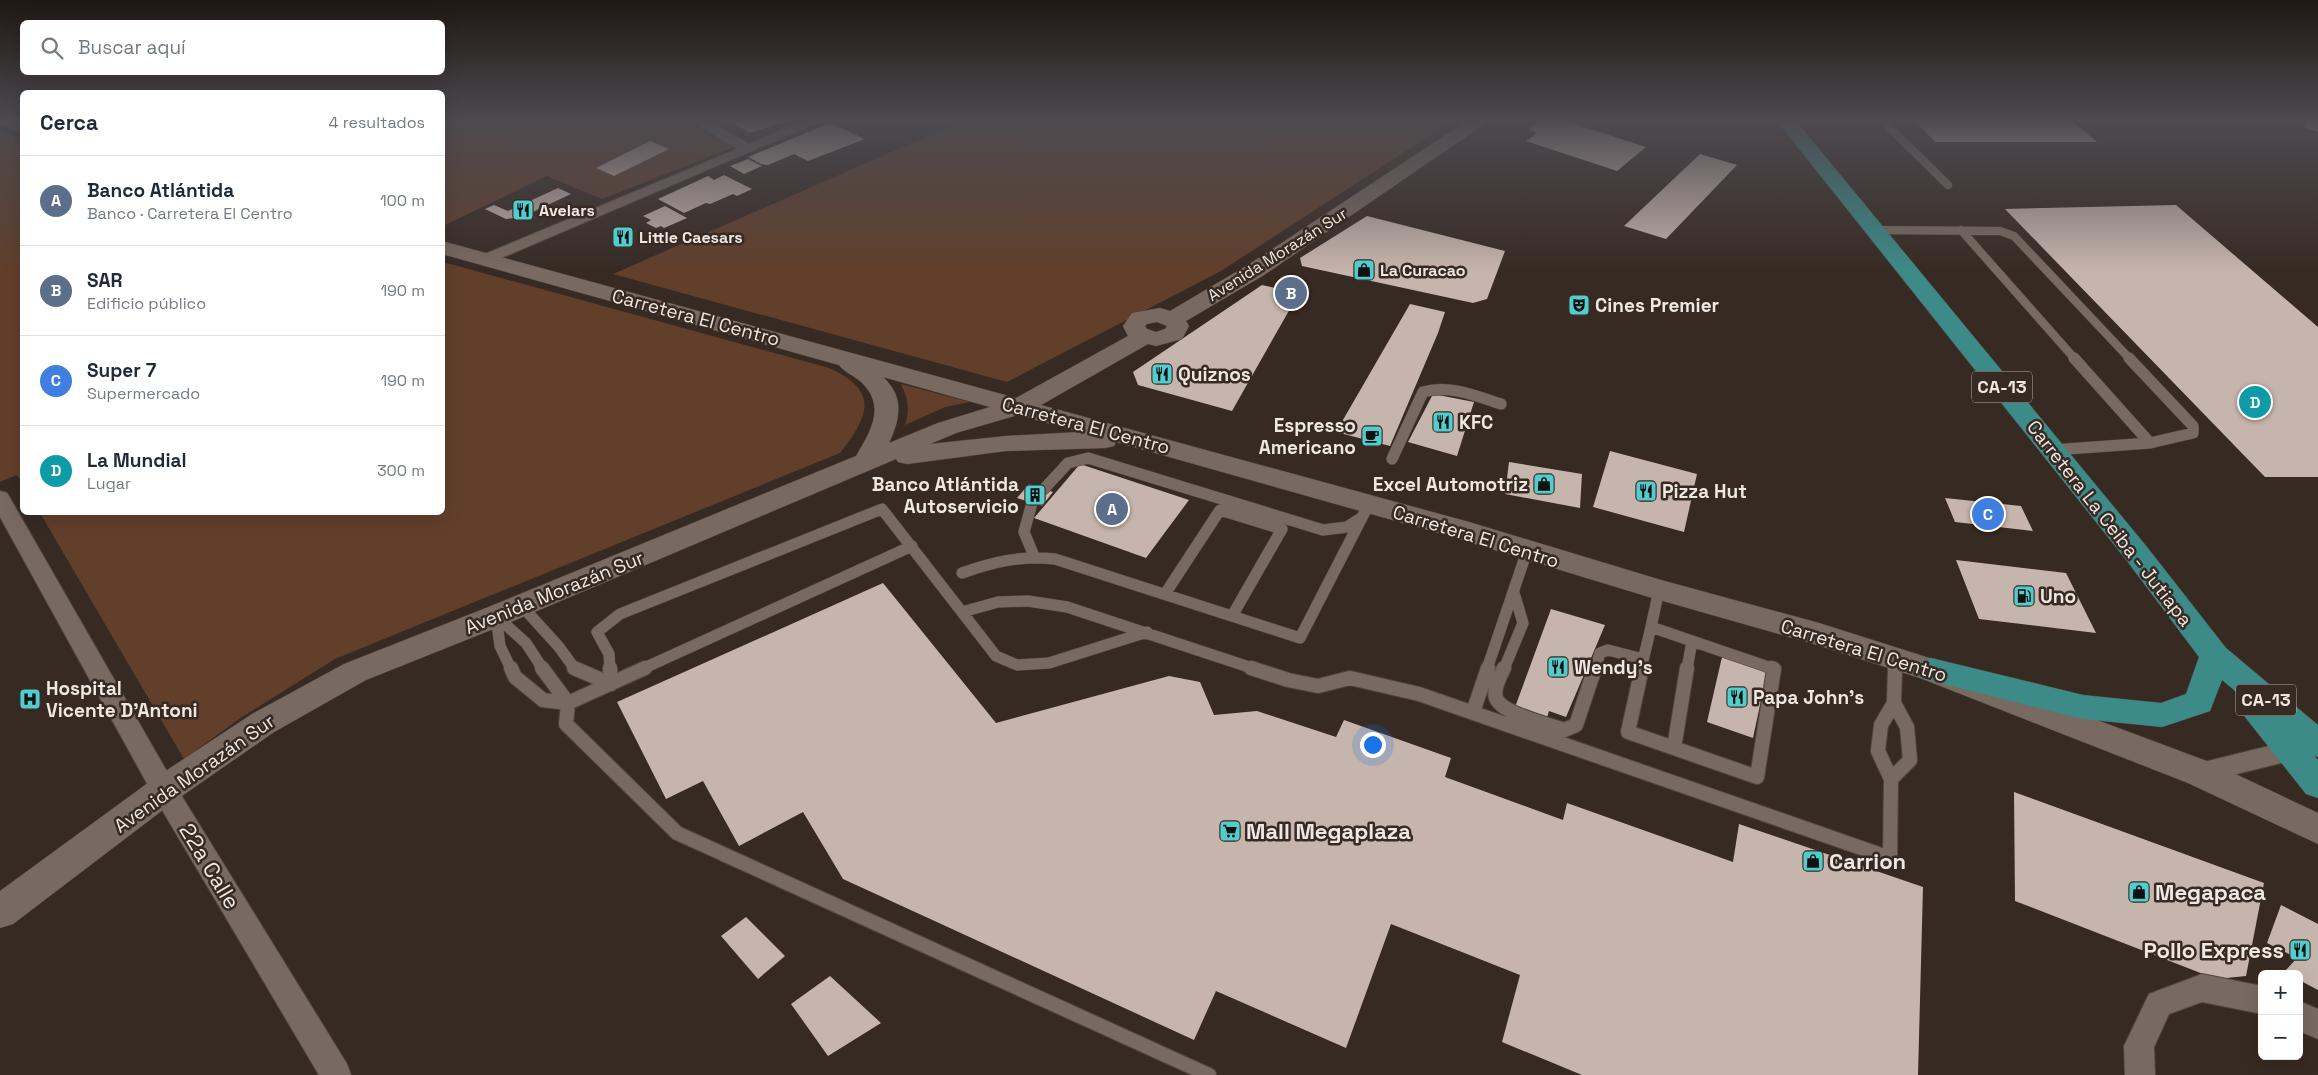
<!DOCTYPE html>
<html lang="es">
<head>
<meta charset="utf-8">
<style>
	body { margin:0; font-family:"Space Grotesk",sans-serif; background:#f6f6f7; color:#1f2937 }
	.controls { position:absolute; right:15px; bottom:15px; display:grid; overflow:hidden; border-radius:8px; box-shadow:0 5px 20px #0002 }
	.controls button { width:45px; height:45px; display:grid; place-items:center; padding:0; border:0; border-bottom:1px solid #e0e1e3; background:#fff; color:#1f2937; font:25px sans-serif }
	.you { position:absolute; left:1372px; top:744px; width:18px; height:18px; margin:-12px; border:4px solid #fff; border-radius:50%; background:#1a73e8; box-shadow:0 0 0 8px #1a73e833 }
	.badge { display:grid; place-items:center; width:32px; height:32px; border-radius:50%; background:#36737b; color:#fff; font-size:16px; font-weight:700 }
	.pin { position:absolute; translate:-50% -50%; border:2px solid #fff; box-shadow:0 1px 5px #0006 }
	.list { margin:0; padding:0; list-style:none }
	h2 { display:flex; justify-content:space-between; align-items:center; height:65px; margin:0; padding:0 20px; font-size:21px }
	h2 small { font-size:16px; font-weight:400; color:#747a83 }
	.list li { display:grid; grid-template-columns:32px 1fr auto; gap:15px; align-items:center; box-sizing:border-box; height:90px; padding:0 20px; border-top:1px solid #e0e1e3 }
	.list b { display:block; font-size:19px; white-space:nowrap }
	.list p { margin:0; font-size:16px; white-space:nowrap; color:#747a83 }
	.list em { font-size:16px; font-style:normal; color:#747a83 }
	.icon { flex:none; width:28px; height:28px; fill:none; stroke:currentColor; stroke-width:2; stroke-linecap:round; stroke-linejoin:round }
	.map { position:relative; flex:none; width:2318px; height:1075px; overflow:hidden }
	.search { position:absolute; background:#fff; box-shadow:0 5px 20px #0002; left:20px; top:20px; width:425px; height:55px; display:flex; align-items:center; gap:12px; box-sizing:border-box; padding:0 18px; border-radius:8px; color:#747a83; font-size:19px }
	.panel { position:absolute; background:#fff; box-shadow:0 5px 20px #0002; left:20px; top:90px; width:425px; height:425px; border-radius:8px }
	.map>svg:first-child { display:block }
	.green { fill:#613f2b }
	.building { fill:#c6b5ac }
	.lines { fill:none; stroke-linecap:round; stroke-linejoin:round }
	.lane-far2-casing { stroke:#50463f; stroke-width:9 }
	.lane-far1-casing { stroke:#50463f; stroke-width:12 }
	.lane-casing { stroke:#50463f; stroke-width:16 }
	.street-casing { stroke:#50463f; stroke-width:2 }
	.secondary-casing { stroke:#50463f; stroke-width:1 }
	.primary-casing { stroke:#50463f; stroke-width:1 }
	.lane-far2 { stroke:#796a61; stroke-width:8 }
	.lane-far1 { stroke:#796a61; stroke-width:11 }
	.lane { stroke:#796a61; stroke-width:14 }
	.street { fill:#796a61; fill-rule:evenodd }
	.secondary { fill:#796a61; fill-rule:evenodd }
	.primary { fill:#3c8b89; fill-rule:evenodd }
	.labels { text-anchor:middle; stroke-width:5; stroke-linejoin:round; paint-order:stroke }
	.far-poi-label { font-size:16px; font-weight:bold; fill:#efe7e2; stroke:#372a23; text-anchor:start }
	.far-street-label { font-size:16px; fill:#efe7e2; stroke:#372a23 }
	.shield { fill:#372a23; stroke:#b8aea9; stroke-width:1 }
	.shield-label { font-size:18px; font-weight:bold; fill:#efe7e2 }
	.poi-label { font-size:19px; font-weight:bold; fill:#efe7e2; stroke:#372a23; text-anchor:start }
	.street-label { font-size:19px; fill:#efe7e2; stroke:#372a23 }
	.near-poi-label { font-size:22px; font-weight:bold; fill:#efe7e2; stroke:#372a23; text-anchor:start }
	.near-street-label { font-size:22px; fill:#efe7e2; stroke:#372a23 }
</style>
</head>
<body>
<div class="map">
<svg width="2318" height="1075" viewBox="0 0 2318 1075">
	<rect width="100%" height="100%" fill="#372a23"/>
	<path class="green" d="M443 121H685L734 147 602 199 547 176 443 226Z
		M962 121H1452L1221 271 1007 382 613 274Z
		M0 132 22 139V483L17 475 0 482Z
		M443 262 829 368C880 391 869 416 840 453L335 659 242 717 184 759 40 513 442 512Z
		M901 384 970 402 945 407 905 425C910 410 908 398 901 384Z"/>
	<path class="building" d="M730 121H784V122L750 133Z
		M1540 121H1566L1646 147 1617 171 1526 141 1537 133 1529 129Z
		M1915 121H2072L2097 142H1935Z
		M2310 121H2318V132L2303 127Z
		M830 123 865 139 808 161 794 154 768 165 761 164 748 157Z
		M650 141 669 149 614 176 596 168Z
		M1700 154 1737 165 1666 239 1624 226Z
		M748 159 762 166 744 174 730 166Z
		M724 175 752 189 737 196 733 194 710 204 706 203 684 213 658 199 708 176 714 180Z
		M558 188 571 194 522 217 506 219 485 209 494 205 508 211Z
		M2176 205 2318 327V477H2265L2005 209Z
		M665 206 687 218 664 228 661 226 656 228 646 223 651 220 643 216Z
		M1367 216 1505 251 1487 299 1473 303 1302 266 1300 258Z
		M1262 285 1299 293 1232 411 1138 385 1133 372Z
		M1410 304 1445 312 1438 333 1390 446 1336 432Z
		M1433 394 1474 402 1457 456 1408 442Z
		M1610 451 1697 474 1684 532 1593 507Z
		M1509 462 1582 474 1580 508 1505 494Z
		M1080 464 1189 500 1146 558 1034 518Z
		M1029 484 1053 492 1042 506 1017 498Z
		M1945 498 2021 506 2033 531 1955 522Z
		M1956 560 2066 573 2096 633 1979 619Z
		M883 583 996 723 1169 676 1200 682 1214 715 1257 711 1336 737 1344 720 1451 758 1445 777 1563 820 1567 803 1733 862 1739 824 1923 887 1918 1075H1582L1502 1042 1520 975 1391 924 1346 1048 1216 991 1194 1040 843 879 803 812 739 846 703 781 666 799 617 702Z
		M1551 609 1605 625 1566 717 1549 711 1546 721 1514 710Z
		M1722 657 1767 672 1753 738 1707 722Z
		M2014 792 2264 883 2246 976 2216 979 2015 901Z
		M2281 905 2318 924V990L2299 980V974L2285 971 2297 958 2267 943Z
		M746 917 785 956 758 979 721 936Z
		M830 976 881 1023 828 1056 791 1004Z"/>
	<g class="lines">
		<g class="lane-far2-casing">
			<path id="lane-far2" d="M1883 121 1948 185
				M1875 230 2000 231 2014 236 2130 359
				M1961 230 2075 359"/>
		</g>
		<g class="lane-far1-casing">
			<path id="lane-far1" d="M2129 358 2193 426V433L2150 443
				M2053 450 2150 443 2074 358
				M1392 459 1423 392C1449 384 1476 396 1501 404
				M1044 489 1068 463 1088 458 1323 530 1347 527 1361 518
				M1032 503 1024 532 1034 556
				M962 573C993 562 1022 555 1055 559L1300 638 1369 504
				M1165 594 1220 510 1282 529 1232 616
				M521 605 559 647 575 669
				M962 612 998 602 1028 601 1067 607 1255 669
				M496 616 526 643 543 669
				M496 616 500 646 511 669
				M1651 627 1774 669
				M1651 627 1659 590
				M610 669 609 654 597 632 620 614 882 509 996 656 1017 665 1049 663 1147 632
				M642 669 912 546
				M1487 669 1527 551
				M1504 669 1523 623 1514 593
				M1595 669 1600 653 1608 650 1643 659
				M1641 669 1651 627
				M1687 669 1692 641
				M1895 669V658"/>
		</g>
		<g class="lane-casing">
			<path id="lane" d="M511 668 515 677 543 700 568 703 645 668
				M542 668 568 703 566 724 677 833 1209 1075
				M574 668 611 684 610 668
				M1251 668 1288 680 1318 686 1350 678 1419 694 1890 858 1891 779 1878 751 1881 725 1894 703
				M1504 668C1500 676 1493 689 1496 698 1502 714 1548 724 1564 730L1576 725 1595 668
				M1642 668 1628 732 1757 777 1774 669 1771 668
				M1473 712 1488 668
				M1674 748 1687 668
				M1891 779 1910 760 1907 727 1894 703 1895 668"/>
		</g>
		<g class="street-casing">
			<path id="street" d="M692 121H710L749 144 802 121H822L492 262H480L478 259 480 256 737 149Z
				M0 491 7 493 10 498 173 782 347 1064 351 1075H319L155 798 0 517Z
				M2318 734V754L2200 783 2191 780 2187 773 2191 766 2200 763Z
				M2202 974 2262 986V1014L2202 1002 2169 1014 2154 1047 2155 1075H2125L2124 1046 2149 994Z
				M2299 1001 2318 1009V1039L2299 1031Z"/>
		</g>
		<g class="secondary-casing">
			<path id="secondary" d="M0 121H22V131L1 125Z
				M1467 121H1489L1264 275 1186 321 1189 326 1182 339 1156 346 1148 344 1041 405 1469 522 1661 580 1819 623 1942 662 2212 763 2318 813V844L2188 783 1920 678 1814 644 1649 597 1449 536 1116 442 1114 446 1105 448 1006 451 907 464 898 462 896 459 506 624 366 680 274 732 176 800 13 924 0 928V891L152 780 252 714 344 664 486 608 856 456C871 431 887 405 860 381 853 375 844 372 839 365L442 254V241L1016 398 1128 336 1123 326 1132 313 1160 308 1170 311 1248 265ZM1157 322 1167 326 1165 329 1156 332 1147 329 1145 326 1147 324ZM883 377 990 407 938 423 889 443C900 419 905 397 883 377ZM1018 415 1080 432 1006 436 930 444 956 433Z"/>
		</g>
		<g class="primary-casing">
			<path id="primary" d="M1777 121H1796L2147 547 2226 648 2318 725V757L2314 756 2318 760V798L2306 794 2245 717 2240 708 2245 699 2222 680 2210 711 2162 727 2083 719 1920 678 1916 670 1920 662 1931 658 2083 695 2161 703 2186 694 2199 657 2127 561Z"/>
		</g>
		<use href="#lane-far2" class="lane-far2"/>
		<use href="#lane-far1" class="lane-far1"/>
		<use href="#lane" class="lane"/>
		<use href="#street" class="street"/>
		<use href="#secondary" class="secondary"/>
		<use href="#primary" class="primary"/>
	</g>
	<linearGradient id="sky" x2="0" y2="1"><stop stop-color="#1e1713"/><stop offset="0.44" stop-color="#4d4a50"/><stop offset="1" stop-color="#4d4a50" stop-opacity="0"/></linearGradient>
	<rect width="2318" height="272" fill="url(#sky)"/>
	<defs>
		<g id="restaurant-square" transform="scale(1.125)"><rect x="-9" y="-9" width="18" height="18" rx="4" fill="#52cdce" stroke="#372a23"/><path d="M-5-6h1v4h1v-4h1v4h1v-4h1v5L-1.5 .5V6h-2V.5L-5-1ZM5-6V6H3V1.5H1.5Q1.5-4 5-6Z" fill="#111"/></g>
		<g id="shop-square" transform="scale(1.125)"><rect x="-9" y="-9" width="18" height="18" rx="4" fill="#52cdce" stroke="#372a23"/><path d="M-5-2.5h2.3a2.7 3.5 0 0 1 5.4 0H5L5.5 6h-11ZM-1.5-2.5h3a1.5 2.3 0 0 0-3 0Z" fill="#111"/></g>
		<g id="theatre-square" transform="scale(1.125)"><rect x="-9" y="-9" width="18" height="18" rx="4" fill="#52cdce" stroke="#372a23"/><path d="M-5-5.5Q0-4 5-5.5V0Q5 5 0 6Q-5 5-5 0ZM-3.3-2.5H-1v1.5H-3.3ZM1-2.5H3.3v1.5H1ZM-2.8 1Q0 5.5 2.8 1Z" fill="#111"/></g>
		<g id="cafe-square" transform="scale(1.125)"><rect x="-9" y="-9" width="18" height="18" rx="4" fill="#52cdce" stroke="#372a23"/><path d="M-5.5-4.5H6V0H3Q3 3.5 0 3.5H-2.5Q-5.5 3.5-5.5 0ZM3-3.2v2h1.7v-2ZM-6 4.5H4V6H-6Z" fill="#111"/></g>
		<g id="building-square" transform="scale(1.125)"><rect x="-9" y="-9" width="18" height="18" rx="4" fill="#52cdce" stroke="#372a23"/><path d="M-4-6H4V6H1V3H-1V6H-4ZM-2.5-4.3h1.7v1.8h-1.7ZM.8-4.3h1.7v1.8H.8ZM-2.5-1h1.7V.8h-1.7ZM.8-1h1.7V.8H.8Z" fill="#111"/></g>
		<g id="fuel-square" transform="scale(1.125)"><rect x="-9" y="-9" width="18" height="18" rx="4" fill="#52cdce" stroke="#372a23"/><path d="M-5.5-6h7V0h2V4h1.3V-2.5L3-4.5l.8-.8L6-3V5H2.5V1h-1V6h-7ZM-4.2-4.7v3.2H.2V-4.7Z" fill="#111"/></g>
		<g id="hospital-square" transform="scale(1.125)"><rect x="-9" y="-9" width="18" height="18" rx="4" fill="#52cdce" stroke="#372a23"/><path d="M-5-5h3v3.5h4V-5h3V5h-3V1.5h-4V5h-3Z" fill="#111"/></g>
		<g id="supermarket-square" transform="scale(1.125)"><rect x="-9" y="-9" width="18" height="18" rx="4" fill="#52cdce" stroke="#372a23"/><path d="M-6-5.5h2.5l.6 2H6L4.5 2H-2.5L-4.4-4H-6ZM-1.5 3.2a1.3 1.3 0 1 0 .1 0ZM3 3.2a1.3 1.3 0 1 0 .1 0Z" fill="#111"/></g>
	</defs>
	<g fill-rule="evenodd">
		<use href="#restaurant-square" x="523" y="210"/>
		<use href="#restaurant-square" x="623" y="237"/>
		<use href="#shop-square" x="1364" y="270"/>
		<use href="#theatre-square" x="1579" y="305"/>
		<use href="#restaurant-square" x="1162" y="374"/>
		<use href="#restaurant-square" x="1443" y="422"/>
		<use href="#cafe-square" x="1372" y="436"/>
		<use href="#shop-square" x="1544" y="484"/>
		<use href="#restaurant-square" x="1646" y="491"/>
		<use href="#building-square" x="1035" y="495"/>
		<use href="#fuel-square" x="2024" y="596"/>
		<use href="#restaurant-square" x="1558" y="667"/>
		<use href="#restaurant-square" x="1737" y="697"/>
		<use href="#hospital-square" x="30" y="699"/>
		<use href="#supermarket-square" x="1230" y="831"/>
		<use href="#shop-square" x="1813" y="861"/>
		<use href="#shop-square" x="2139" y="892"/>
		<use href="#restaurant-square" x="2300" y="950"/>
	</g>
	<g class="labels">
		<g class="far-poi-label">
			<text x="539" y="216">Avelars</text>
			<text x="639" y="243">Little Caesars</text>
			<text x="1380" y="276">La Curacao</text>
		</g>
		<g class="far-street-label">
			<text transform="translate(1277 254) rotate(-32)" y="6">Avenida Morazán Sur</text>
		</g>
		<g class="shield">
			<rect x="1972" y="371.5" width="60" height="31" rx="4"/>
			<rect x="2236" y="684.5" width="60" height="31" rx="4"/>
		</g>
		<g class="shield-label">
			<text x="2002" y="393">CA-13</text>
			<text x="2266" y="706">CA-13</text>
		</g>
		<g class="poi-label">
			<text x="1595" y="312">Cines Premier</text>
			<text x="1178" y="381">Quiznos</text>
			<text x="1459" y="429">KFC</text>
			<text x="1356" y="432" text-anchor="end">Espresso<tspan x="1356" dy="22">Americano</tspan></text>
			<text x="1019" y="491" text-anchor="end">Banco Atlántida<tspan x="1019" dy="22">Autoservicio</tspan></text>
			<text x="1528" y="491" text-anchor="end">Excel Automotriz</text>
			<text x="1662" y="498">Pizza Hut</text>
			<text x="2040" y="603">Uno</text>
			<text x="1574" y="674">Wendy's</text>
			<text x="46" y="695">Hospital<tspan x="46" dy="22">Vicente D'Antoni</tspan></text>
			<text x="1753" y="704">Papa John's</text>
		</g>
		<g class="street-label">
			<text transform="translate(696 317) rotate(15)" y="7">Carretera El Centro</text>
			<text transform="translate(1086 425) rotate(15)" y="7">Carretera El Centro</text>
			<text transform="translate(2110 523) rotate(52)" y="7">Carretera La Ceiba - Jutiapa</text>
			<text transform="translate(1476 536) rotate(17)" y="7">Carretera El Centro</text>
			<text transform="translate(554 592) rotate(-22)" y="7">Avenida Morazán Sur</text>
			<text transform="translate(1864 650) rotate(17)" y="7">Carretera El Centro</text>
			<text transform="translate(194 773) rotate(-35)" y="7">Avenida Morazán Sur</text>
		</g>
		<g class="near-poi-label">
			<text x="1246" y="839">Mall Megaplaza</text>
			<text x="1829" y="869">Carrion</text>
			<text x="2155" y="900">Megapaca</text>
			<text x="2284" y="958" text-anchor="end">Pollo Express</text>
		</g>
		<g class="near-street-label">
			<text transform="translate(210 866) rotate(59)" y="8">22a Calle</text>
		</g>
	</g>
</svg>
<div class="controls">
<button>+</button>
<button>−</button>
</div>
<div class="you"></div>
<div class="pin badge" style="left:1112px;top:509px;background:#5c6f8a">A</div>
<div class="pin badge" style="left:1291px;top:293px;background:#5c6f8a">B</div>
<div class="pin badge" style="left:1988px;top:514px;background:#3f7fe0">C</div>
<div class="pin badge" style="left:2255px;top:402px;background:#0f9aa8">D</div>
<div class="search"><svg class="icon" aria-label="search" viewBox="0 0 24 24"><circle cx="10" cy="10" r="6"/><path d="M15 15l6 6"/></svg>Buscar aquí</div>
<section class="panel">
<h2>Cerca<small>4 resultados</small></h2>
<ul class="list">
<li><span class="badge" style="background:#5c6f8a">A</span><div><b>Banco Atlántida</b><p>Banco · Carretera El Centro</p></div><em>100 m</em></li>
<li><span class="badge" style="background:#5c6f8a">B</span><div><b>SAR</b><p>Edificio público</p></div><em>190 m</em></li>
<li><span class="badge" style="background:#3f7fe0">C</span><div><b>Super 7</b><p>Supermercado</p></div><em>190 m</em></li>
<li><span class="badge" style="background:#0f9aa8">D</span><div><b>La Mundial</b><p>Lugar</p></div><em>300 m</em></li>
</ul>
</section>
</div>
</body>
</html>
